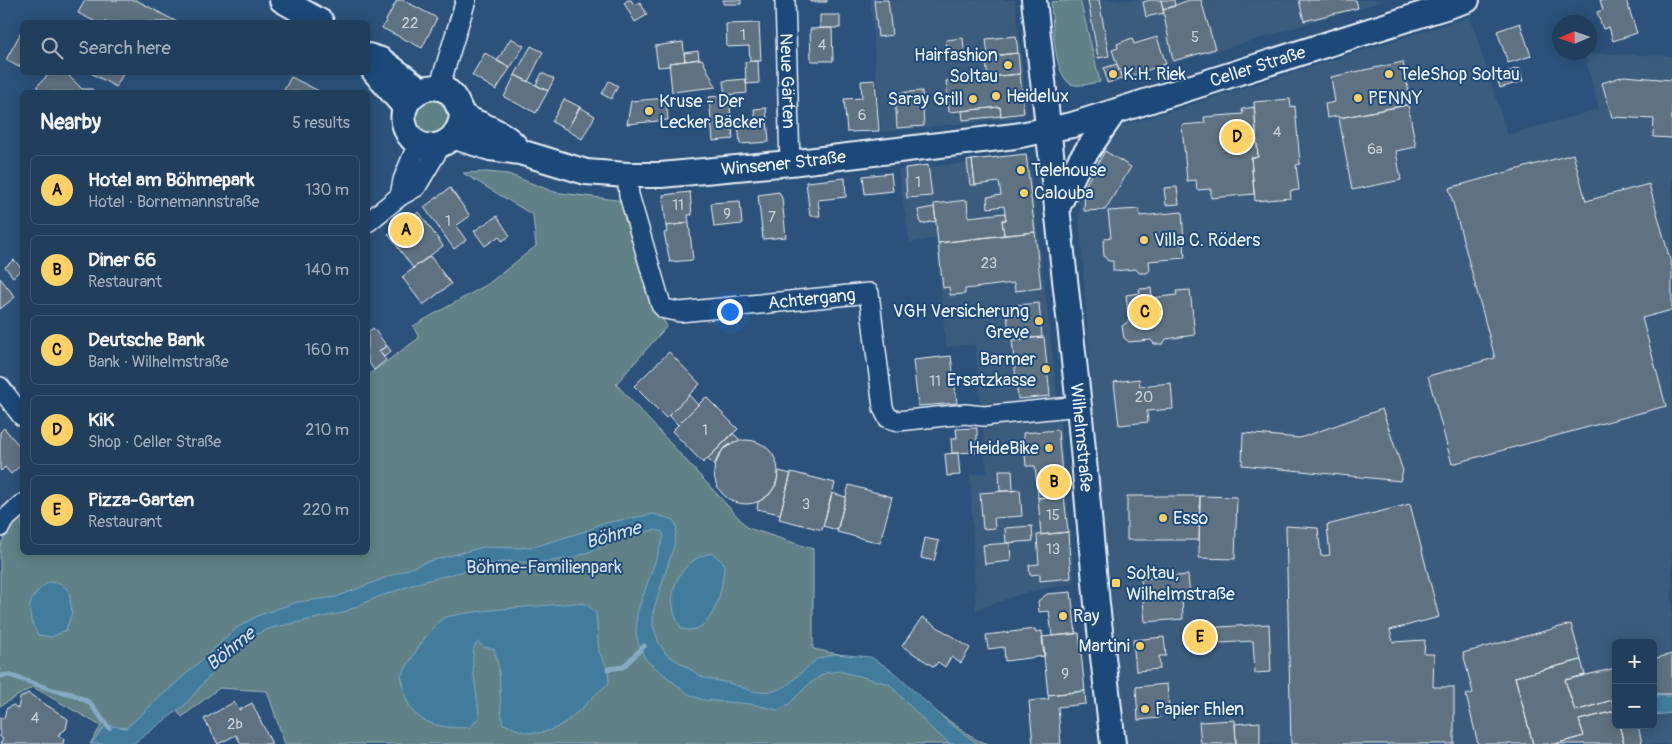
<!DOCTYPE html>
<html lang="en">
<head>
<meta charset="utf-8">
<style>
	body { margin:0; font-family:Pangolin,sans-serif; background:#2d4965; color:#f1f3f6 }
	.controls { position:absolute; right:15px; bottom:15px; display:grid; overflow:hidden; border-radius:8px; box-shadow:0 2px 12px #0003 }
	.controls button { width:45px; height:45px; display:grid; place-items:center; padding:0; border:0; border-bottom:1px solid #3e5772; background:#213e5c; color:#f1f3f6; font:25px sans-serif }
	.compass { position:absolute; left:1552px; top:15px; width:45px; height:45px; border-radius:50%; background:#213e5c; box-shadow:0 2px 12px #0003; rotate:268deg }
	.you { position:absolute; left:729px; top:311px; width:18px; height:18px; margin:-12px; border:4px solid #fff; border-radius:50%; background:#1a73e8; box-shadow:0 0 0 8px #1a73e833 }
	.badge { display:grid; place-items:center; width:32px; height:32px; border-radius:50%; background:#ffd166; color:#111; font-size:16px; font-weight:700 }
	.pin { position:absolute; translate:-50% -50%; border:2px solid #fff; box-shadow:0 1px 5px #0006 }
	.list { margin:0; padding:0; list-style:none }
	h2 { display:flex; justify-content:space-between; align-items:center; height:65px; margin:0; padding:0 20px; font-size:21px }
	h2 small { font-size:16px; font-weight:400; color:#a2aebb }
	.list li { display:grid; grid-template-columns:32px 1fr auto; gap:15px; align-items:center; box-sizing:border-box; height:70px; margin:0 10px 10px; padding:0 10px; border:1px solid #3e5772; border-radius:8px }
	.list b { display:block; font-size:19px; white-space:nowrap }
	.list p { margin:0; font-size:16px; white-space:nowrap; color:#a2aebb }
	.list em { font-size:16px; font-style:normal; color:#a2aebb }
	.icon { flex:none; width:28px; height:28px; fill:none; stroke:currentColor; stroke-width:2; stroke-linecap:round; stroke-linejoin:round }
	.map { position:relative; flex:none; width:1672px; height:744px; overflow:hidden }
	.search { position:absolute; background:#213e5c; box-shadow:0 2px 12px #0003; left:20px; top:20px; width:350px; height:55px; display:flex; align-items:center; gap:12px; box-sizing:border-box; padding:0 18px; border-radius:8px; color:#a2aebb; font-size:19px }
	.panel { position:absolute; background:#213e5c; box-shadow:0 2px 12px #0003; left:20px; top:90px; width:350px; height:465px; border-radius:8px }
	.map>svg:first-child { display:block }
	.built { fill:#3b5c7d; fill-rule:evenodd }
	.green { fill:#608185; stroke:#a4b9be }
	.water { fill:#437b9d; stroke:#85aac1 }
	.lines { fill:none; stroke-linecap:round; stroke-linejoin:round }
	.stream { stroke:#85aac1; stroke-width:5 }
	.building { fill:#5f7281; stroke:#e8f1f8 }
	.minor-casing { stroke:#e8f1f8; stroke-width:22 }
	.major-casing { stroke:#e8f1f8; stroke-width:28 }
	.minor { stroke:#1f4a7a; stroke-width:19 }
	.major { stroke:#1f4a7a; stroke-width:24 }
	.poi-dot { fill:#ffd166; stroke:#1f4a7a; stroke-width:2 }
	.labels { text-anchor:middle; stroke-width:4; stroke-linejoin:round; paint-order:stroke }
	.number-label { font-size:15px; fill:#c6d1da }
	.poi-label { font-size:18px; fill:#e8f1f8; stroke:#1f4a7a; text-anchor:start }
	.street-label { font-size:18px; fill:#e8f1f8; stroke:#1f4a7a }
	.park-label { font-size:18px; fill:#d4e0e7; stroke:#1f4a7a }
	.water-label { font-size:19px; font-style:italic; fill:#cfdfea; stroke:#1f4a7a }
</style>
</head>
<body>
<div class="map">
<svg width="1672" height="744" viewBox="0 0 1672 744">
	<rect width="100%" height="100%" fill="#2c527b"/>
	<filter id="ink" filterUnits="userSpaceOnUse"><feTurbulence type="fractalNoise" baseFrequency=".02" numOctaves="2"/><feDisplacementMap in="SourceGraphic" scale="10" xChannelSelector="R" yChannelSelector="G"/><feConvolveMatrix kernelMatrix="1 2 1 2 8 2 1 2 1" color-interpolation-filters="sRGB"/></filter>
	<g filter="url(#ink)">
		<path class="built" d="M870 0H1015L1027 108 1022 117 881 132Z
			M1051 0H1386L1221 50 1100 82 1080 0 1051 2Z
			M1470 17 1508 135 1599 109 1584 53 1672 56V744H1126L1099 487 1079 212 1080 186 1088 163 1114 129ZM1616 643H1653V725H1616Z
			M1029 157 1060 421 1075 583 1023 593 976 610 970 475 987 473 975 344 946 347 936 238 910 243 898 170Z"/>
		<path class="green" d="M1080 0 1100 82C1092 83 1076 88 1069 83 1053 70 1053 22 1051 2Z
			M415 117a17 17 0 1 1 34 0a17 17 0 1 1-34 0Z
			M487 172 508 174 554 192 624 201 647 295 667 326 616 384 748 528 813 549V649L879 662 923 703 977 740 989 744H285L267 691 219 688 182 717 169 703 131 744H90L101 726 33 687 0 706V546L9 527 22 516V552H368V375L419 338 413 326 488 284 536 246 533 215 463 173Z"/>
		<path class="water" d="M654 514 674 520 677 527 674 546 653 612V625L659 643 666 654 704 678 729 683 756 692 774 691 786 686 817 659 835 654 871 657 891 670 949 723 978 744H950L931 728 889 684 839 671 825 673 809 684 789 704 778 710 751 704 703 700 688 694 646 660 639 646 636 633 637 613 664 536 662 532 655 530 638 533 573 558 535 563 509 561 492 564 421 582 378 597 342 613 271 628 256 634 229 653 185 705 133 744H91L106 725 126 728 238 627 257 616 297 602 336 597 426 562 483 547 520 548 537 546 589 530 599 524Z
			M712 553 724 563C724 586 714 638 682 629 661 600 677 559 712 553Z
			M49 582 60 583 69 591 72 612 66 630 52 637 38 635C25 612 26 597 49 582Z
			M576 603 586 604 596 613 599 652 608 669 609 683C584 702 561 740 525 732 517 730 510 726 503 724 498 698 503 674 494 649L483 647 478 642C466 650 479 701 479 717L471 727C450 730 416 725 408 703 404 695 404 684 401 676 412 659 426 631 442 619 453 611 554 605 576 603Z
			M1653 696H1672V713L1653 715Z"/>
		<g class="lines">
			<path class="stream" d="M608 669 623 667 644 646
				M0 676 9 675 53 690 72 694 89 702 109 728"/>
		</g>
		<path class="building" d="M85 0H136L177 22H96L78 13Z
			M397 0H403L437 18 422 48 382 28Z
			M628 0H631L634 5 640 2 647 15 635 22 624 3Z
			M723 0H741V4H723Z
			M810 0H827V2H810Z
			M874 0H888L892 35 878 37Z
			M1088 0H1099L1109 56 1098 58Z
			M1150 0H1161L1164 13 1146 17 1143 2Z
			M1161 0H1174L1175 6 1163 10Z
			M1201 0 1215 49 1173 61 1163 10 1189 0Z
			M1299 0H1356L1358 8 1304 21Z
			M1600 0H1626L1637 33 1613 41 1609 27 1603 29 1597 12 1603 10Z
			M820 15H840V28H820Z
			M759 23 761 61H750L749 46 727 47 726 24Z
			M1520 23 1531 56 1508 63 1497 31Z
			M832 28 833 61H811L810 29Z
			M20 34 22 35V61L19 67 6 60Z
			M1016 36 1018 53 988 56 986 39Z
			M1157 37 1166 64 1122 79 1112 50 1118 48 1117 44 1132 38 1134 44Z
			M511 38 524 46 510 68 497 61Z
			M963 38 965 58 948 60 946 40Z
			M683 42 685 61 669 63 670 66 658 67 655 46Z
			M531 46 543 52 528 82 515 75Z
			M698 51 699 59 685 61 684 53Z
			M485 53 510 68 496 90 472 75Z
			M1018 53 1020 74 988 77 985 57Z
			M702 59 716 87 672 92 669 63Z
			M750 61H758L759 83 746 84 745 62Z
			M1403 62 1411 104 1339 118 1338 116 1327 118 1325 104 1335 102 1331 77Z
			M1117 64 1122 79 1107 83 1104 68Z
			M1519 68 1523 81 1500 88 1496 75Z
			M51 72H65L82 89H92L94 92H39L37 86Z
			M89 72H124L116 87Z
			M542 73 554 79 548 91 536 85Z
			M1020 74 1024 113 1001 116 1000 107 949 112 946 81Z
			M515 75 548 91 536 113 504 97Z
			M1624 76 1672 80V138L1653 137 1654 119 1612 117 1602 83Z
			M291 77 321 92H283Z
			M746 79 747 93 725 95 723 81Z
			M875 80 879 131 847 132 844 99 862 98 861 81Z
			M609 81 618 86 611 99 602 94Z
			M922 91 924 126 897 128 895 93Z
			M729 95 733 139 713 141 709 97Z
			M666 98 668 120 627 124 631 101Z
			M564 99 580 107 567 130 552 122Z
			M1290 99 1291 107 1295 106 1300 164 1296 165 1299 190 1290 191 1291 198 1255 201 1251 158 1258 157 1254 102Z
			M1408 105 1416 147 1396 151 1401 180 1352 190 1339 118Z
			M580 107 595 116 582 139 567 130Z
			M1000 107 1001 116 963 120 962 111Z
			M1254 107 1258 157 1251 158 1254 194 1211 198V189L1197 190 1196 180 1187 181 1182 125 1205 123 1204 117 1243 114 1242 109Z
			M766 108 769 142 740 144 738 122 756 121 754 109Z
			M1105 151 1131 167 1105 210 1084 211 1085 186Z
			M1026 154 1035 232 1004 235 1002 220H1006L1004 206 988 208 987 197 1001 195 999 182 975 185 972 160Z
			M1573 154 1586 201 1649 184 1672 267V310L1642 318 1666 406 1452 464 1428 376 1495 358 1449 188Z
			M972 160 975 185H970L967 161Z
			M928 165 932 196 907 198 905 168Z
			M891 173 893 191 865 194 863 176Z
			M845 178 846 197 818 200 820 216H810L806 182Z
			M1177 187 1179 204 1166 205 1164 188Z
			M450 188 470 216 456 226 466 240 454 249 424 207Z
			M690 192 692 215H688L689 223 666 226 663 195Z
			M779 192 782 198 786 237 763 239 758 195Z
			M967 200 968 217 1005 213 1006 220H1002L1004 235 938 243 934 204Z
			M740 201 742 224 714 227 711 203Z
			M934 207 936 221 921 224 918 210Z
			M1139 209 1140 216 1182 212 1185 258 1149 261 1150 270 1147 273H1139L1136 269 1113 271V261H1108L1104 256 1103 243 1106 238 1111 237 1108 211Z
			M419 212 443 246 413 268 388 234Z
			M497 216 510 236 502 241 499 236 485 246 474 231Z
			M689 223 693 260 670 262 664 233 667 232 666 226Z
			M1035 232 1041 288 1015 291 1014 283 965 289V294L950 295 949 287 943 288 938 243Z
			M430 256 451 284 423 305 402 277Z
			M14 260 22 269 13 277 5 267Z
			M0 278 15 297 0 309Z
			M1151 288 1152 298 1177 295 1176 291 1190 290 1195 335 1166 339 1163 344H1154L1151 340 1129 342 1124 338 1122 326 1129 321 1126 295 1140 293 1139 289Z
			M1039 303 1042 337 1017 339 1016 331 1009 332 1007 315H1018L1017 305Z
			M373 328 387 346 379 351 386 360 374 370 368 361V332Z
			M1044 337 1050 396 1018 399 1012 340Z
			M387 346 391 351 384 357 379 351Z
			M669 352 700 384 666 418 634 386Z
			M951 356 957 403 918 406 913 360Z
			M1139 379 1140 386 1171 383 1173 409 1147 411 1148 422 1119 425 1114 382Z
			M689 395 698 405 678 425 669 415Z
			M706 397 738 429 703 463 672 431Z
			M1382 409 1403 471 1400 481 1242 465 1243 433 1300 438Z
			M4 428 22 449V464L11 474 5 467 1 471 0 469V432Z
			M977 428V452L952 453 951 438H957L956 429Z
			M1058 430 1064 496 1038 498 1035 466H1026L1023 433Z
			M733 433 740 440 723 449 715 465 707 459Z
			M714 472a32 32 0 1 1 64 0a32 32 0 1 1-64 0Z
			M958 453 960 475 947 476 945 454Z
			M999 470H1012L1013 491H1000Z
			M779 471 791 474 780 514 757 509 758 502 769 495 776 485Z
			M791 472 835 483 822 530 779 519Z
			M849 485 892 497 880 543 837 532Z
			M1020 490 1022 516 994 518 995 528 983 529 980 493Z
			M832 493 846 497 837 530 823 526Z
			M1064 496 1068 532 1041 535 1038 498Z
			M1127 496H1200L1199 540H1127Z
			M1200 496 1237 497 1235 559 1199 558Z
			M1410 504 1439 617 1390 630 1393 642 1425 640 1424 654H1434L1433 687H1454V744H1291L1286 526 1318 528 1321 556 1330 555 1327 525Z
			M1032 526 1033 541 1006 543 1005 528Z
			M1068 532 1071 578 1040 581V574L1030 575 1029 565 1039 564 1037 535Z
			M925 538 939 541 934 561 921 558Z
			M1010 543 1011 561 985 564 983 545Z
			M1188 575 1190 596 1182 597 1183 619 1145 622 1141 579Z
			M1071 592 1076 634 1052 636 1049 611 1039 612 1038 601 1047 594Z
			M922 617 970 648 961 663 951 657 945 667 938 662 934 667 902 646Z
			M1269 624 1271 672 1255 673 1253 641 1189 645 1188 629Z
			M1571 624 1581 660 1515 677 1533 744H1478L1466 695 1473 693 1463 653Z
			M1035 629 1036 632 1042 631 1045 656 1005 661 1004 647 988 649 986 635Z
			M1079 633 1085 691 1048 695 1042 637Z
			M1164 637 1166 656H1159L1160 669 1136 671 1133 640Z
			M1672 654V694H1653V659Z
			M1581 660 1585 675 1565 680 1575 711 1612 700 1615 711 1579 720 1584 736 1555 744H1533L1515 677Z
			M1616 668V699L1575 711 1565 680Z
			M1167 684 1169 709 1158 710 1159 718 1138 720 1136 687Z
			M1085 691 1086 704 1058 707 1061 744H1033L1029 701 1049 699 1048 695Z
			M28 693 68 719 66 729 58 735 64 739 63 744H0L3 739 0 737V717L4 719 6 709 13 705 18 709 20 698Z
			M234 702 239 710 252 703 272 744H241L236 735 218 744 204 719Z
			M1615 711 1616 725H1619L1624 744H1555L1584 736 1579 720Z
			M1235 720 1236 744H1201L1199 722Z
			M1260 722V744H1236L1235 724Z
			M1619 725H1638L1642 744H1624Z"/>
		<g class="lines">
			<g class="minor-casing">
				<g id="minor">
					<path id="s1" d="M785 0 790 163"/>
					<path d="M439 88 466 0"/>
					<path id="s2" d="M627 175 629 195 661 305 665 309 680 312 869 293 883 408 888 418 898 421 965 414 984 416 1079 406"/>
					<path d="M400 196 403 180 418 143"/>
					<path d="M368 222 400 196 416 187 441 145"/>
					<path d="M0 387 22 416"/>
					<path d="M0 527 3 521 22 504"/>
				</g>
			</g>
			<g class="major-casing">
				<g id="major">
					<path d="M282 0 321 22"/>
					<path id="s3" d="M1034 0 1079 406 1097 604 1113 744"/>
					<path d="M368 56 381 60 421 90"/>
					<path d="M369 57 374 71 405 107"/>
					<path d="M462 115C459 151 412 159 404 123 399 98 427 78 449 92 458 99 459 113 465 117 482 126 506 133 517 148"/>
					<path id="s4" d="M455 137 490 148 520 152 586 172 627 175H661L790 163 1015 136 1072 125 1467 0"/>
					<path d="M1057 208 1080 161 1113 113"/>
				</g>
			</g>
			<use href="#minor" class="minor"/>
			<use href="#major" class="major"/>
		</g>
	</g>
	<g class="poi-dot">
		<circle cx="1008" cy="65" r="5"/>
		<circle cx="1113" cy="74" r="5"/>
		<circle cx="1389" cy="74" r="5"/>
		<circle cx="996" cy="96" r="5"/>
		<circle cx="1358" cy="98" r="5"/>
		<circle cx="973" cy="99" r="5"/>
		<circle cx="649" cy="111" r="5"/>
		<circle cx="1021" cy="170" r="5"/>
		<circle cx="1024" cy="193" r="5"/>
		<circle cx="1144" cy="240" r="5"/>
		<circle cx="1039" cy="321" r="5"/>
		<circle cx="1046" cy="369" r="5"/>
		<circle cx="1049" cy="448" r="5"/>
		<circle cx="1163" cy="518" r="5"/>
		<rect x="1111" y="578" width="10" height="10" rx="2.5"/>
		<circle cx="1063" cy="616" r="5"/>
		<circle cx="1140" cy="646" r="5"/>
		<circle cx="1145" cy="709" r="5"/>
	</g>
	<g class="labels">
		<g class="number-label">
			<text x="410" y="28">22</text>
			<text x="743" y="40">1</text>
			<text x="1195" y="42">5</text>
			<text x="822" y="50">4</text>
			<text x="862" y="120">6</text>
			<text x="1277" y="137">4</text>
			<text x="1375" y="154">6a</text>
			<text x="918" y="187">1</text>
			<text x="678" y="210">11</text>
			<text x="727" y="219">9</text>
			<text x="772" y="222">7</text>
			<text x="448" y="226">1</text>
			<text x="989" y="268">23</text>
			<text x="935" y="386">11</text>
			<text x="1144" y="402">20</text>
			<text x="705" y="435">1</text>
			<text x="806" y="509">3</text>
			<text x="1053" y="520">15</text>
			<text x="1053" y="554">13</text>
			<text x="1065" y="679">9</text>
			<text x="35" y="723">4</text>
			<text x="235" y="729">2b</text>
		</g>
		<g class="poi-label">
			<text x="998" y="61" text-anchor="end">Hairfashion<tspan x="998" dy="21">Soltau</tspan></text>
			<text x="1123" y="80">K.H. Riek</text>
			<text x="1399" y="80">TeleShop Soltau</text>
			<text x="1006" y="102">Heidelux</text>
			<text x="1368" y="104">PENNY</text>
			<text x="963" y="105" text-anchor="end">Saray Grill</text>
			<text x="659" y="107">Kruse - Der<tspan x="659" dy="21">Lecker Bäcker</tspan></text>
			<text x="1031" y="176">Telehouse</text>
			<text x="1034" y="199">Calouba</text>
			<text x="1154" y="246">Villa C. Röders</text>
			<text x="1029" y="317" text-anchor="end">VGH Versicherung<tspan x="1029" dy="21">Greve</tspan></text>
			<text x="1036" y="365" text-anchor="end">Barmer<tspan x="1036" dy="21">Ersatzkasse</tspan></text>
			<text x="1039" y="454" text-anchor="end">HeideBike</text>
			<text x="1173" y="524">Esso</text>
			<text x="1126" y="579">Soltau,<tspan x="1126" dy="21">Wilhelmstraße</tspan></text>
			<text x="1073" y="622">Ray</text>
			<text x="1130" y="652" text-anchor="end">Martini</text>
			<text x="1155" y="715">Papier Ehlen</text>
		</g>
		<g class="street-label">
			<text dy="6" stroke="none"><textPath href="#s4" startOffset="820">Celler Straße</textPath></text>
			<text dy="6" stroke="none"><textPath href="#s1" startOffset="81">Neue Gärten</textPath></text>
			<text dy="6" stroke="none"><textPath href="#s4" startOffset="334">Winsener Straße</textPath></text>
			<text dy="6" stroke="none"><textPath href="#s2" startOffset="288">Achtergang</textPath></text>
			<text dy="6" stroke="none"><textPath href="#s3" startOffset="440">Wilhelmstraße</textPath></text>
		</g>
		<g class="park-label">
			<text x="544" y="573">Böhme-Familienpark</text>
		</g>
		<g class="water-label">
			<text transform="translate(613 534) rotate(-16)" y="7">Böhme</text>
			<text transform="translate(230 648) rotate(-39)" y="7">Böhme</text>
		</g>
	</g>
</svg>
<div class="controls">
<button>+</button>
<button>−</button>
</div>
<svg class="compass" viewBox="-18 -18 36 36"><path d="M0-13l5 13h-10z" fill="#e53935"/><path d="M0 13l5-13h-10z" fill="#a2aebb"/></svg>
<div class="you"></div>
<div class="pin badge" style="left:406px;top:230px">A</div>
<div class="pin badge" style="left:1054px;top:482px">B</div>
<div class="pin badge" style="left:1145px;top:312px">C</div>
<div class="pin badge" style="left:1237px;top:137px">D</div>
<div class="pin badge" style="left:1200px;top:637px">E</div>
<div class="search"><svg class="icon" aria-label="search" viewBox="0 0 24 24"><circle cx="10" cy="10" r="6"/><path d="M15 15l6 6"/></svg>Search here</div>
<section class="panel">
<h2>Nearby<small>5 results</small></h2>
<ul class="list">
<li><span class="badge">A</span><div><b>Hotel am Böhmepark</b><p>Hotel · Bornemannstraße</p></div><em>130 m</em></li>
<li><span class="badge">B</span><div><b>Diner 66</b><p>Restaurant</p></div><em>140 m</em></li>
<li><span class="badge">C</span><div><b>Deutsche Bank</b><p>Bank · Wilhelmstraße</p></div><em>160 m</em></li>
<li><span class="badge">D</span><div><b>KiK</b><p>Shop · Celler Straße</p></div><em>210 m</em></li>
<li><span class="badge">E</span><div><b>Pizza-Garten</b><p>Restaurant</p></div><em>220 m</em></li>
</ul>
</section>
</div>
</body>
</html>
